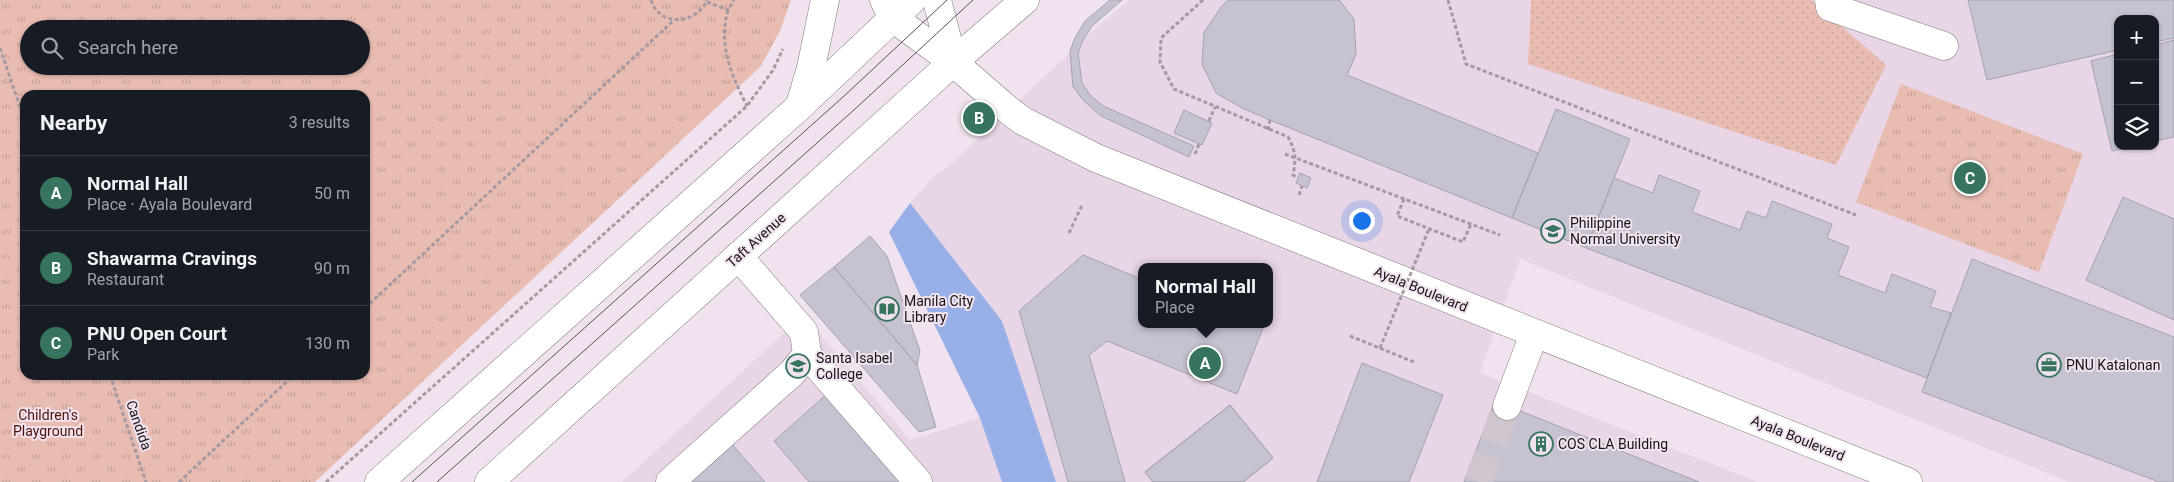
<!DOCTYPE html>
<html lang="en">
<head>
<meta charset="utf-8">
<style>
	body { margin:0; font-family:Roboto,sans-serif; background:#242831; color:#f1f3f6 }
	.controls { position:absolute; right:15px; top:15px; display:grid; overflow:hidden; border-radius:10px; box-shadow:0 1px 4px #0004 }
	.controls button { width:45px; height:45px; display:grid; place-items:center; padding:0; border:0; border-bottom:1px solid #363941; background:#171b24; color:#f1f3f6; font:25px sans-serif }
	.you { position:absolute; left:1361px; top:220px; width:18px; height:18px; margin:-12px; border:4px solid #fff; border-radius:50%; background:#1a73e8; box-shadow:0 0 0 8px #1a73e833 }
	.badge { display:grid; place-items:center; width:32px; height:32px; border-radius:50%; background:#367460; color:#fff; font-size:16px; font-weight:700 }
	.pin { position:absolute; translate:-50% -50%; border:2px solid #fff; box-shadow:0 1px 5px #0006 }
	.popup { position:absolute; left:1138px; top:263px; width:135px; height:65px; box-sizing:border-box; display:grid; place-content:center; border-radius:10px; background:#171b24; filter:drop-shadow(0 1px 4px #0005); font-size:16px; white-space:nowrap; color:#9ea1a6 }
	.popup b { font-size:19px; color:#f1f3f6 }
	.popup::after { content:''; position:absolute; left:50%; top:100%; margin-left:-10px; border:10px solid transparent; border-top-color:#171b24 }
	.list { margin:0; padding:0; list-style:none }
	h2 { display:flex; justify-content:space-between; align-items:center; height:65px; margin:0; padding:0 20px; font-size:21px }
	h2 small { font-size:16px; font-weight:400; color:#9ea1a6 }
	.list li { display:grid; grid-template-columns:32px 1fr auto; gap:15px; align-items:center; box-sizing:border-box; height:75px; padding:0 20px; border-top:1px solid #363941 }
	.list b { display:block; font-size:19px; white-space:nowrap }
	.list p { margin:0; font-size:16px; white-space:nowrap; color:#9ea1a6 }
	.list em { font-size:16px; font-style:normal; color:#9ea1a6 }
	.icon { flex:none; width:28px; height:28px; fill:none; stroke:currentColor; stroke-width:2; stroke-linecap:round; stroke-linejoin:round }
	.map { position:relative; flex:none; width:2174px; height:482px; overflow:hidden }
	.search { position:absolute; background:#171b24; box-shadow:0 1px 4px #0004; left:20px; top:20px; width:350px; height:55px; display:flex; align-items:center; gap:12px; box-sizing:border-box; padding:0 18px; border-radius:28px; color:#9ea1a6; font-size:19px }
	.panel { position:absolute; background:#171b24; box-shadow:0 1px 4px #0004; left:20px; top:90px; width:350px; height:290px; border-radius:15px }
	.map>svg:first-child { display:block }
	.built { fill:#e8d5e5; fill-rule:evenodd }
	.grass { fill:url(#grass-dots) }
	.park { fill:url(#park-tufts); fill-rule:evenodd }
	.water { fill:#98b0e7 }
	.building { fill:#c6c2d1; stroke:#a6a2b0 }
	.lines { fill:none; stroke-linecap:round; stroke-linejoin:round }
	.minor-tunnel { stroke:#d0c4cf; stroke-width:28; stroke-dasharray:28 14; stroke-linecap:butt }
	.minor-casing { stroke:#857983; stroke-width:29 }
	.major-casing { stroke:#857983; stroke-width:29 }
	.path { stroke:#a49aa3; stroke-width:3; stroke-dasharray:4 2.5; stroke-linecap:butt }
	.minor { stroke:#fff; stroke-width:28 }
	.major { stroke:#fff; stroke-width:28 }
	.tram { stroke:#595258; stroke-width:1 }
	.path-bridge { stroke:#a49aa3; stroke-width:3; stroke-dasharray:4 2.5; stroke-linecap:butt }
	.labels { text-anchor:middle; stroke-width:4; stroke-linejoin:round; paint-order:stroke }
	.poi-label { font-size:14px; fill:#181317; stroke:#f0e3ef; text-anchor:start }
	.street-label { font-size:14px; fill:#181317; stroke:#f0e3ef }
	.park-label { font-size:14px; fill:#4f1407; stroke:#f0e3ef }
</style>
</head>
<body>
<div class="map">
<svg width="2174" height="482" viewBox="0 0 2174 482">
	<defs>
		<pattern id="grass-dots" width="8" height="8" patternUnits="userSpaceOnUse" patternTransform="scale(1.25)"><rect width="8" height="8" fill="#e8bcb1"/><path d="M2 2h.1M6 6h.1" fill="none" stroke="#c6a198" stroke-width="1.8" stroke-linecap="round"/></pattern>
		<pattern id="park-tufts" width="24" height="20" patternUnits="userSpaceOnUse" patternTransform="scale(1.25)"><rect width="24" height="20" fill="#e8bcb1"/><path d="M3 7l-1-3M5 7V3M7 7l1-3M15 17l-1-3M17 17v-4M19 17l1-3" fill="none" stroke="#c6a198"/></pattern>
	</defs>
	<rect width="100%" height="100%" fill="#f0e3ef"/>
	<path class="built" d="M1129 0H2174V482H2069L1520 259 1480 373 1758 482H1056L1002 321 910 203 935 175 947 168 1095 29ZM2118 19H2155V146H2118ZM1141 267H1269V324H1141Z
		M804 315 910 440 980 418 1002 482H622Z"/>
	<path class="grass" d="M1531 0H1811L1886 65 1836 165 1528 64Z"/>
	<path class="park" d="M0 0H791L780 31 761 66 315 482H0ZM29 29H361V66H29ZM25 95H365V375H25Z
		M1901 84 2083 154 2039 272 1856 202Z"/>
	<path class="water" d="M910 203 1002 321 1056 482H1002L980 418 889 232Z"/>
	<path class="building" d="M1110 0H1122L1092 26 1083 40 1078 53 1082 83 1090 95 1103 106 1194 146 1189 157 1101 116 1084 101 1073 87 1070 51 1075 38 1085 21Z
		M1228 0H1339L1354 19 1356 54 1347 75 1538 153 1512 218 1270 120 1242 108 1216 93 1202 64 1204 32 1222 6Z
		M1968 0H2174V38L2155 42V19H2118V50L1987 80Z
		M2174 40V137L2155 141V45Z
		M2118 54V146H2133L2112 151 2091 61Z
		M1556 109 1630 139 1586 248 1512 218Z
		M1184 110 1212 123 1202 145 1174 133Z
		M1300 173 1311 178 1307 188 1296 183Z
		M1659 175 1700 191 1692 212 1740 230 1747 211 1766 218 1772 201 1832 224 1827 238 1849 247 1838 275 1885 293 1892 274 1936 291 1930 307 1951 313 1927 378 1586 248 1614 178 1653 193Z
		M2123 197 2174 219V320L2086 280Z
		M870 236 887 256 920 351 917 365 834 267Z
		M1083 255 1141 279V324H1253L1263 328 1237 394 1107 341 1089 355 1125 482H1068L1019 311Z
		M1972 259 2174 337V482H2159L1922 392Z
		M834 267 917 365 936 427 919 432 800 295Z
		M1362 363 1443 395 1409 482H1317Z
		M828 393 905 482H809L774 441Z
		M1495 401 1699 482H1464Z
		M1230 405 1273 458 1243 482H1153L1145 472Z
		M1230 405 1273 458 1243 482H1153L1145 472Z
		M731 443 765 482H686Z"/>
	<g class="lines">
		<path class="minor-tunnel" d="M1478 482 1507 406"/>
		<g class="minor-casing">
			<path id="minor" d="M1829 0 1830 7 1944 46
				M807 354 918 482
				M1507 406 1534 334
				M670 482 793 372 807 354 804 332 738 256"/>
		</g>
		<g class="major-casing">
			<path id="major" d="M884 0 893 18 953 62 1007 109 1023 121 1096 158 1908 482
				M937 0 953 62
				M800 105 811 68 825 0
				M379 482 799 107 912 0
				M489 482 953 62 1025 0"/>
		</g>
		<path class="path" d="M651 0C660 28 697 24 707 0
			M1203 0 1161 38 1160 62 1174 89 1288 137C1296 151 1296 160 1293 175L1298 178
			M1448 0 1466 64 1856 215
			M707 2 728 10 734 0
			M728 10C718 45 731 74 747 106
			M0 48 25 122
			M1209 121 1215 107
			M1268 130 1270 120
			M1195 154 1199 144
			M1285 154 1500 235
			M1299 195 1302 186
			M1404 199 1397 216 1463 242 1471 224
			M1069 233 1082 205
			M365 308 674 20
			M1350 336 1414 362
			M110 375 146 482
			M179 482 294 375
			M326 482 747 106 773 70 783 49"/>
		<use href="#minor" class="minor"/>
		<use href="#major" class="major"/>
		<path class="tram" d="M412 482 843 97 947 0
			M437 482 855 109 973 0"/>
		<path class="path-bridge" d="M1380 348 1429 229"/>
	</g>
	<defs>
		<g id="university-ring" transform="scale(1.25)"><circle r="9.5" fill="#f0e3ef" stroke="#367460" stroke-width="1.5"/><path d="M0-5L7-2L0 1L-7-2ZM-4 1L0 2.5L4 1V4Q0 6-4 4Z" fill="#367460"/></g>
		<g id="library-ring" transform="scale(1.25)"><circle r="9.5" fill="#f0e3ef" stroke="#367460" stroke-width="1.5"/><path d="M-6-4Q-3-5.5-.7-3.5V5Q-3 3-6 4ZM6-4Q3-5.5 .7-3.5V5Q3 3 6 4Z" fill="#367460"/></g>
		<g id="office-ring" transform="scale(1.25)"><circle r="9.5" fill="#f0e3ef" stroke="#367460" stroke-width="1.5"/><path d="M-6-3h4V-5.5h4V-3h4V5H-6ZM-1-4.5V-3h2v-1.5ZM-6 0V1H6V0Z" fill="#367460"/></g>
		<g id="building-ring" transform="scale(1.25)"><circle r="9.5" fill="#f0e3ef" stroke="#367460" stroke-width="1.5"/><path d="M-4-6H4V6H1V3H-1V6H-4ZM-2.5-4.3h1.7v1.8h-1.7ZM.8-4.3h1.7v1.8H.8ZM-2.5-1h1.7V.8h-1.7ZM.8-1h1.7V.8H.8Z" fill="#367460"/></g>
	</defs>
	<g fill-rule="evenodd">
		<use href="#university-ring" x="1553" y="231"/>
		<use href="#library-ring" x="887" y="309"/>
		<use href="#office-ring" x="2049" y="365"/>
		<use href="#university-ring" x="798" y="366"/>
		<use href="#building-ring" x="1541" y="444"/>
	</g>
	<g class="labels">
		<g class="poi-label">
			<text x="1570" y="228">Philippine<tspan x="1570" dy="16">Normal University</tspan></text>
			<text x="904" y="306">Manila City<tspan x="904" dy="16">Library</tspan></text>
			<text x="816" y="363">Santa Isabel<tspan x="816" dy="16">College</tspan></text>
			<text x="2066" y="370">PNU Katalonan</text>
			<text x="1558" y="449">COS CLA Building</text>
		</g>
		<g class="street-label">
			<text transform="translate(756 240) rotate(-42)" y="5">Taft Avenue</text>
			<text transform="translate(1421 289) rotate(22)" y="5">Ayala Boulevard</text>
			<text transform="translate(139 425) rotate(71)" y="5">Candida</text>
			<text transform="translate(1798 438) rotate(22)" y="5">Ayala Boulevard</text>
		</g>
		<g class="park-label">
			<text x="48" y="420">Children's<tspan x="48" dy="16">Playground</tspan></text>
		</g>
	</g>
</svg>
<div class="controls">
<button>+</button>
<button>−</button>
<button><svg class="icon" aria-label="layers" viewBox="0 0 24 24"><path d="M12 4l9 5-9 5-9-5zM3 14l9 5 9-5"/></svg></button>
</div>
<div class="you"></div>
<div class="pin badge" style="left:1205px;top:363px">A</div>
<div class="popup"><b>Normal Hall</b>Place</div>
<div class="pin badge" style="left:979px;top:118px">B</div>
<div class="pin badge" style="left:1970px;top:178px">C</div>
<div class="search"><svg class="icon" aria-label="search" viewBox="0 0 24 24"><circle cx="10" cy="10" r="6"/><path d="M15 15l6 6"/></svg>Search here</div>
<section class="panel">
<h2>Nearby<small>3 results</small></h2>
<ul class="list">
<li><span class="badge">A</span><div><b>Normal Hall</b><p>Place · Ayala Boulevard</p></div><em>50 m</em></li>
<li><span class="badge">B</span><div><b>Shawarma Cravings</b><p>Restaurant</p></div><em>90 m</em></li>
<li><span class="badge">C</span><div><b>PNU Open Court</b><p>Park</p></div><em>130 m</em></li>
</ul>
</section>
</div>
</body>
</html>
